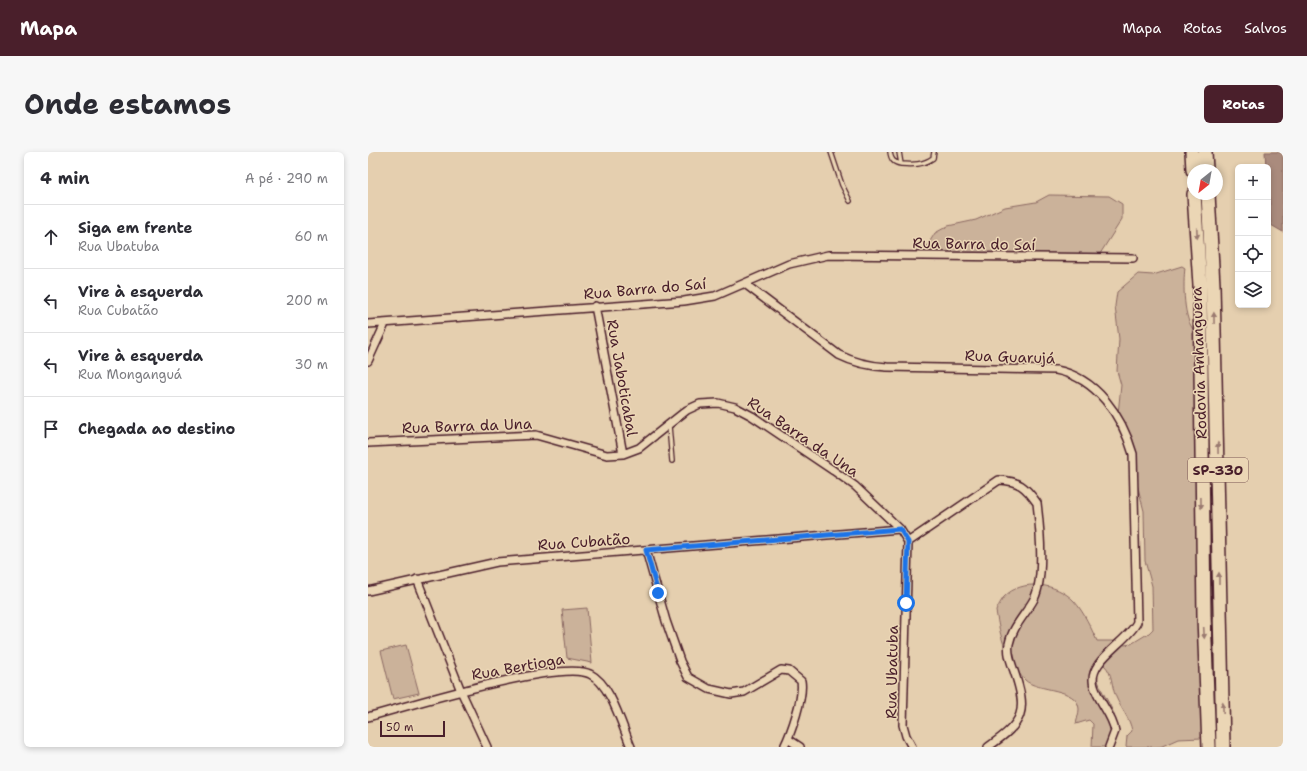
<!DOCTYPE html>
<html lang="pt">
<head>
<meta charset="utf-8">
<style>
	body { margin:0; font-family:"Shantell Sans",sans-serif; background:#f7f7f7; color:#2b2b33 }
	.controls { position:absolute; right:12px; top:12px; display:grid; overflow:hidden; border-radius:6px; box-shadow:0 2px 6px #0003 }
	.controls button { width:36px; height:36px; display:grid; place-items:center; padding:0; border:0; border-bottom:1px solid #e1e1e2; background:#fff; color:#2b2b33; font:20px sans-serif }
	.compass { position:absolute; left:819px; top:12px; width:36px; height:36px; border-radius:50%; background:#fff; box-shadow:0 2px 6px #0003; rotate:211deg }
	.scale { position:absolute; left:12px; bottom:10px; width:65px; box-sizing:border-box; padding-left:4px; border:2px solid #4a1f2b; border-top:0; font-size:11px; line-height:14px; white-space:nowrap; color:#4a1f2b; -webkit-text-stroke:3px #ebd6b5; paint-order:stroke }
	.stop { position:absolute; width:12px; height:12px; margin:-9px; border:3px solid #1a73e8; border-radius:50%; background:#fff }
	.stop.end { background:#1a73e8; border-color:#fff; box-shadow:0 1px 4px #0008 }
	.list { margin:0; padding:0; list-style:none }
	h2 { display:flex; justify-content:space-between; align-items:center; height:52px; margin:0; padding:0 16px; font-size:17px }
	h2 small { font-size:13px; font-weight:400; color:#7c7c81 }
	.list li { display:grid; grid-template-columns:26px 1fr auto; gap:12px; align-items:center; box-sizing:border-box; height:64px; padding:0 16px; border-top:1px solid #e1e1e2 }
	.list b { display:block; font-size:15px; white-space:nowrap }
	.list p { margin:0; font-size:13px; white-space:nowrap; color:#7c7c81 }
	.list em { font-size:13px; font-style:normal; color:#7c7c81 }
	.icon { flex:none; width:22px; height:22px; fill:none; stroke:currentColor; stroke-width:2; stroke-linecap:round; stroke-linejoin:round }
	.map { position:relative; flex:none; width:915px; height:595px; overflow:hidden; border-radius:6px }
	header { display:flex; align-items:center; gap:24px; box-sizing:border-box; height:56px; padding:0 20px; background:#4a1f2b; color:#fff }
	header strong { font-size:19px }
	nav { display:flex; gap:22px; margin-inline-start:auto; font-size:14px }
	.intro { display:flex; align-items:center; justify-content:space-between; box-sizing:border-box; height:96px; padding:0 24px }
	h1 { margin:0; font-size:28px }
	.button { padding:10px 18px; border-radius:6px; background:#4a1f2b; color:#fff; font-size:14px; font-weight:700 }
	main { display:flex; gap:24px; padding:0 24px }
	aside { flex:1; background:#fff; border-radius:6px; box-shadow:0 2px 6px #0003 }
	.map>svg:first-child { display:block }
	.green { fill:#cbb29a; stroke:#8a6862 }
	.water { fill:#aa8b7d; stroke:#84605c }
	.lines { fill:none; stroke-linecap:round; stroke-linejoin:round }
	.service-casing { stroke:#4a1f2b; stroke-width:6 }
	.minor-casing { stroke:#4a1f2b; stroke-width:10 }
	.motorway-casing { stroke:#4a1f2b; stroke-width:16 }
	.service { stroke:#ebd6b5; stroke-width:3.5 }
	.minor { stroke:#ebd6b5; stroke-width:7 }
	.motorway { stroke:#ebd6b5; stroke-width:13 }
	.oneway { fill:#9a7a70 }
	.route { stroke:#1a73e8; stroke-width:5 }
	.labels { text-anchor:middle; stroke-width:3; stroke-linejoin:round; paint-order:stroke }
	.shield { fill:#ebd6b5; stroke:#7a5654; stroke-width:1 }
	.shield-label { font-size:14px; font-weight:bold; fill:#4a1f2b }
	.street-label { font-size:15px; fill:#4a1f2b; stroke:#ebd6b5 }
</style>
</head>
<body>
<header>
<strong>Mapa</strong>
<nav><a>Mapa</a><a>Rotas</a><a>Salvos</a></nav>
</header>
<div class="intro"><h1>Onde estamos</h1><a class="button">Rotas</a></div>
<main>
<aside>
<h2>4 min<small>A pé · 290 m</small></h2>
<ul class="list">
<li><svg class="icon" aria-label="ahead" viewBox="0 0 24 24"><path d="M12 20V5M6 11l6-6 6 6"/></svg><div><b>Siga em frente</b><p>Rua Ubatuba</p></div><em>60 m</em></li>
<li><svg class="icon" aria-label="left" viewBox="0 0 24 24"><path d="M17 20v-9H6M10 6l-5 5 5 5"/></svg><div><b>Vire à esquerda</b><p>Rua Cubatão</p></div><em>200 m</em></li>
<li><svg class="icon" aria-label="left" viewBox="0 0 24 24"><path d="M17 20v-9H6M10 6l-5 5 5 5"/></svg><div><b>Vire à esquerda</b><p>Rua Monganguá</p></div><em>30 m</em></li>
<li><svg class="icon" aria-label="arrive" viewBox="0 0 24 24"><path d="M6 21V4h12l-3 4 3 4H6"/></svg><div><b>Chegada ao destino</b></div></li>
</ul>
</aside>
<div class="map">
<svg width="915" height="595" viewBox="0 0 915 595">
	<rect width="100%" height="100%" fill="#e5cfaf"/>
	<filter id="ink" filterUnits="userSpaceOnUse"><feTurbulence type="fractalNoise" baseFrequency=".025" numOctaves="2"/><feDisplacementMap in="SourceGraphic" scale="8" xChannelSelector="R" yChannelSelector="G"/><feConvolveMatrix kernelMatrix="1 2 1 2 8 2 1 2 1" color-interpolation-filters="sRGB"/></filter>
	<g filter="url(#ink)">
		<path class="green" d="M681 43 741 44 754 52V67L730 105 563 106 562 108 559 94 567 81 580 74 608 68 637 55 668 50Z
			M814 114 817 116C815 131 815 169 827 179L830 229 827 263 843 500 849 550 839 566V578L834 586 810 587 792 595H758L759 584 764 579C762 566 753 557 748 545 743 534 745 521 736 513H731C723 532 745 550 747 568 748 576 741 588 739 595H724L725 572 721 568 708 572C709 567 711 561 711 557 710 535 669 540 657 528 638 509 632 484 628 459 630 454 633 449 636 445 654 426 689 431 706 449 716 460 723 476 729 489H744L757 493 763 492 781 481 785 477 784 434 777 409 776 359 768 328 762 322 766 305 750 262 753 233 749 219 751 187 747 154 749 140 770 122 785 123Z
			M219 456 224 511 199 506 194 458Z
			M38 493 51 541 25 547 13 499Z"/>
		<path class="water" d="M897 0H915V80L903 73 900 15H898Z"/>
		<g class="lines">
			<g class="service-casing">
				<path id="service" d="M463 0 474 33 482 49
					M522 0C523 8 526 11 533 12
					M531 0 533 12C545 13 555 13 565 6L566 0
					M301 274 304 309"/>
			</g>
			<g class="minor-casing">
				<path id="minor" d="M377 132 471 203C487 211 501 214 519 215L688 218C729 226 754 264 765 302L769 470C760 490 718 509 726 534 731 551 744 562 747 579L741 595
					M227 154 255 302
					M0 172 316 149 347 144 421 112 460 103 765 106
					M0 209 17 172
					M0 291 168 283 239 303 255 302 271 296 319 258 332 252 350 251 367 255 384 264 466 319 487 334 532 377 540 390
					M540 390 631 328C651 329 657 334 669 351 672 376 677 425 666 447 658 462 644 475 641 492 639 501 643 510 646 519 660 560 656 570 620 595
					M540 390 535 573 538 584 544 595
					M278 398 298 469 312 509 320 525 341 537 363 542 376 540 413 518 421 519 433 529C436 545 423 581 416 595
					M49 427 93 539 119 595
					M0 439 129 410 532 377
					M0 565C38 554 193 507 222 522 243 532 254 574 263 595
					M420 587 432 595"/>
			</g>
			<g class="motorway-casing">
				<path id="motorway" d="M824 0 825 18
					M837 0 838 18
					M826 42 832 133 836 465 841 595
					M840 42 845 133 855 595"/>
			</g>
			<use href="#service" class="service"/>
			<use href="#minor" class="minor"/>
			<use href="#motorway" class="motorway"/>
		</g>
		<defs><path id="oneway-solid" d="M-6-.8H1V-3.2L6.5 0L1 3.2V.8H-6Z"/></defs>
		<g class="oneway">
			<use href="#oneway-solid" transform="translate(829 81) rotate(87)"/>
			<use href="#oneway-solid" transform="translate(846 166) rotate(-91)"/>
			<use href="#oneway-solid" transform="translate(850 296) rotate(-91)"/>
			<use href="#oneway-solid" transform="translate(833 351) rotate(89)"/>
			<use href="#oneway-solid" transform="translate(851 426) rotate(-90)"/>
			<use href="#oneway-solid" transform="translate(836 481) rotate(87)"/>
			<use href="#oneway-solid" transform="translate(855 556) rotate(-92)"/>
		</g>
	</g>
	<g class="lines" filter="url(#ink)">
		<path class="route" d="M290 441 278 398 532 377 540 390 538 451"/>
	</g>
	<g class="labels">
		<rect class="shield" x="820" y="306" width="60" height="24" rx="3"/>
		<g class="shield-label">
			<text x="850" y="323">SP-330</text>
		</g>
		<g class="street-label">
			<text transform="translate(606 92) rotate(1)" y="5">Rua Barra do Saí</text>
			<text transform="translate(277 137) rotate(-5)" y="5">Rua Barra do Saí</text>
			<text transform="translate(642 205) rotate(2)" y="5">Rua Guarujá</text>
			<text transform="translate(831 211) rotate(-92)" y="5">Rodovia Anhanguera</text>
			<text transform="translate(254 226) rotate(80)" y="5">Rua Jaboticabal</text>
			<text transform="translate(99 274) rotate(-2)" y="5">Rua Barra da Una</text>
			<text transform="translate(435 285) rotate(34)" y="5">Rua Barra da Una</text>
			<text transform="translate(216 390) rotate(-4)" y="5">Rua Cubatão</text>
			<text transform="translate(150 515) rotate(-10)" y="5">Rua Bertioga</text>
			<text transform="translate(524 520) rotate(-89)" y="5">Rua Ubatuba</text>
		</g>
	</g>
</svg>
<div class="controls">
<button>+</button>
<button>−</button>
<button><svg class="icon" aria-label="locate" viewBox="0 0 24 24"><circle cx="12" cy="12" r="6"/><path d="M12 2v4M12 18v4M2 12h4M18 12h4"/></svg></button>
<button><svg class="icon" aria-label="layers" viewBox="0 0 24 24"><path d="M12 4l9 5-9 5-9-5zM3 14l9 5 9-5"/></svg></button>
</div>
<svg class="compass" viewBox="-18 -18 36 36"><path d="M0-13l5 13h-10z" fill="#e53935"/><path d="M0 13l5-13h-10z" fill="#7c7c81"/></svg>
<div class="scale">50 m</div>
<div class="stop" style="left:538px;top:451px"></div>
<div class="stop end" style="left:290px;top:441px"></div>
</div>
</main>
</body>
</html>
